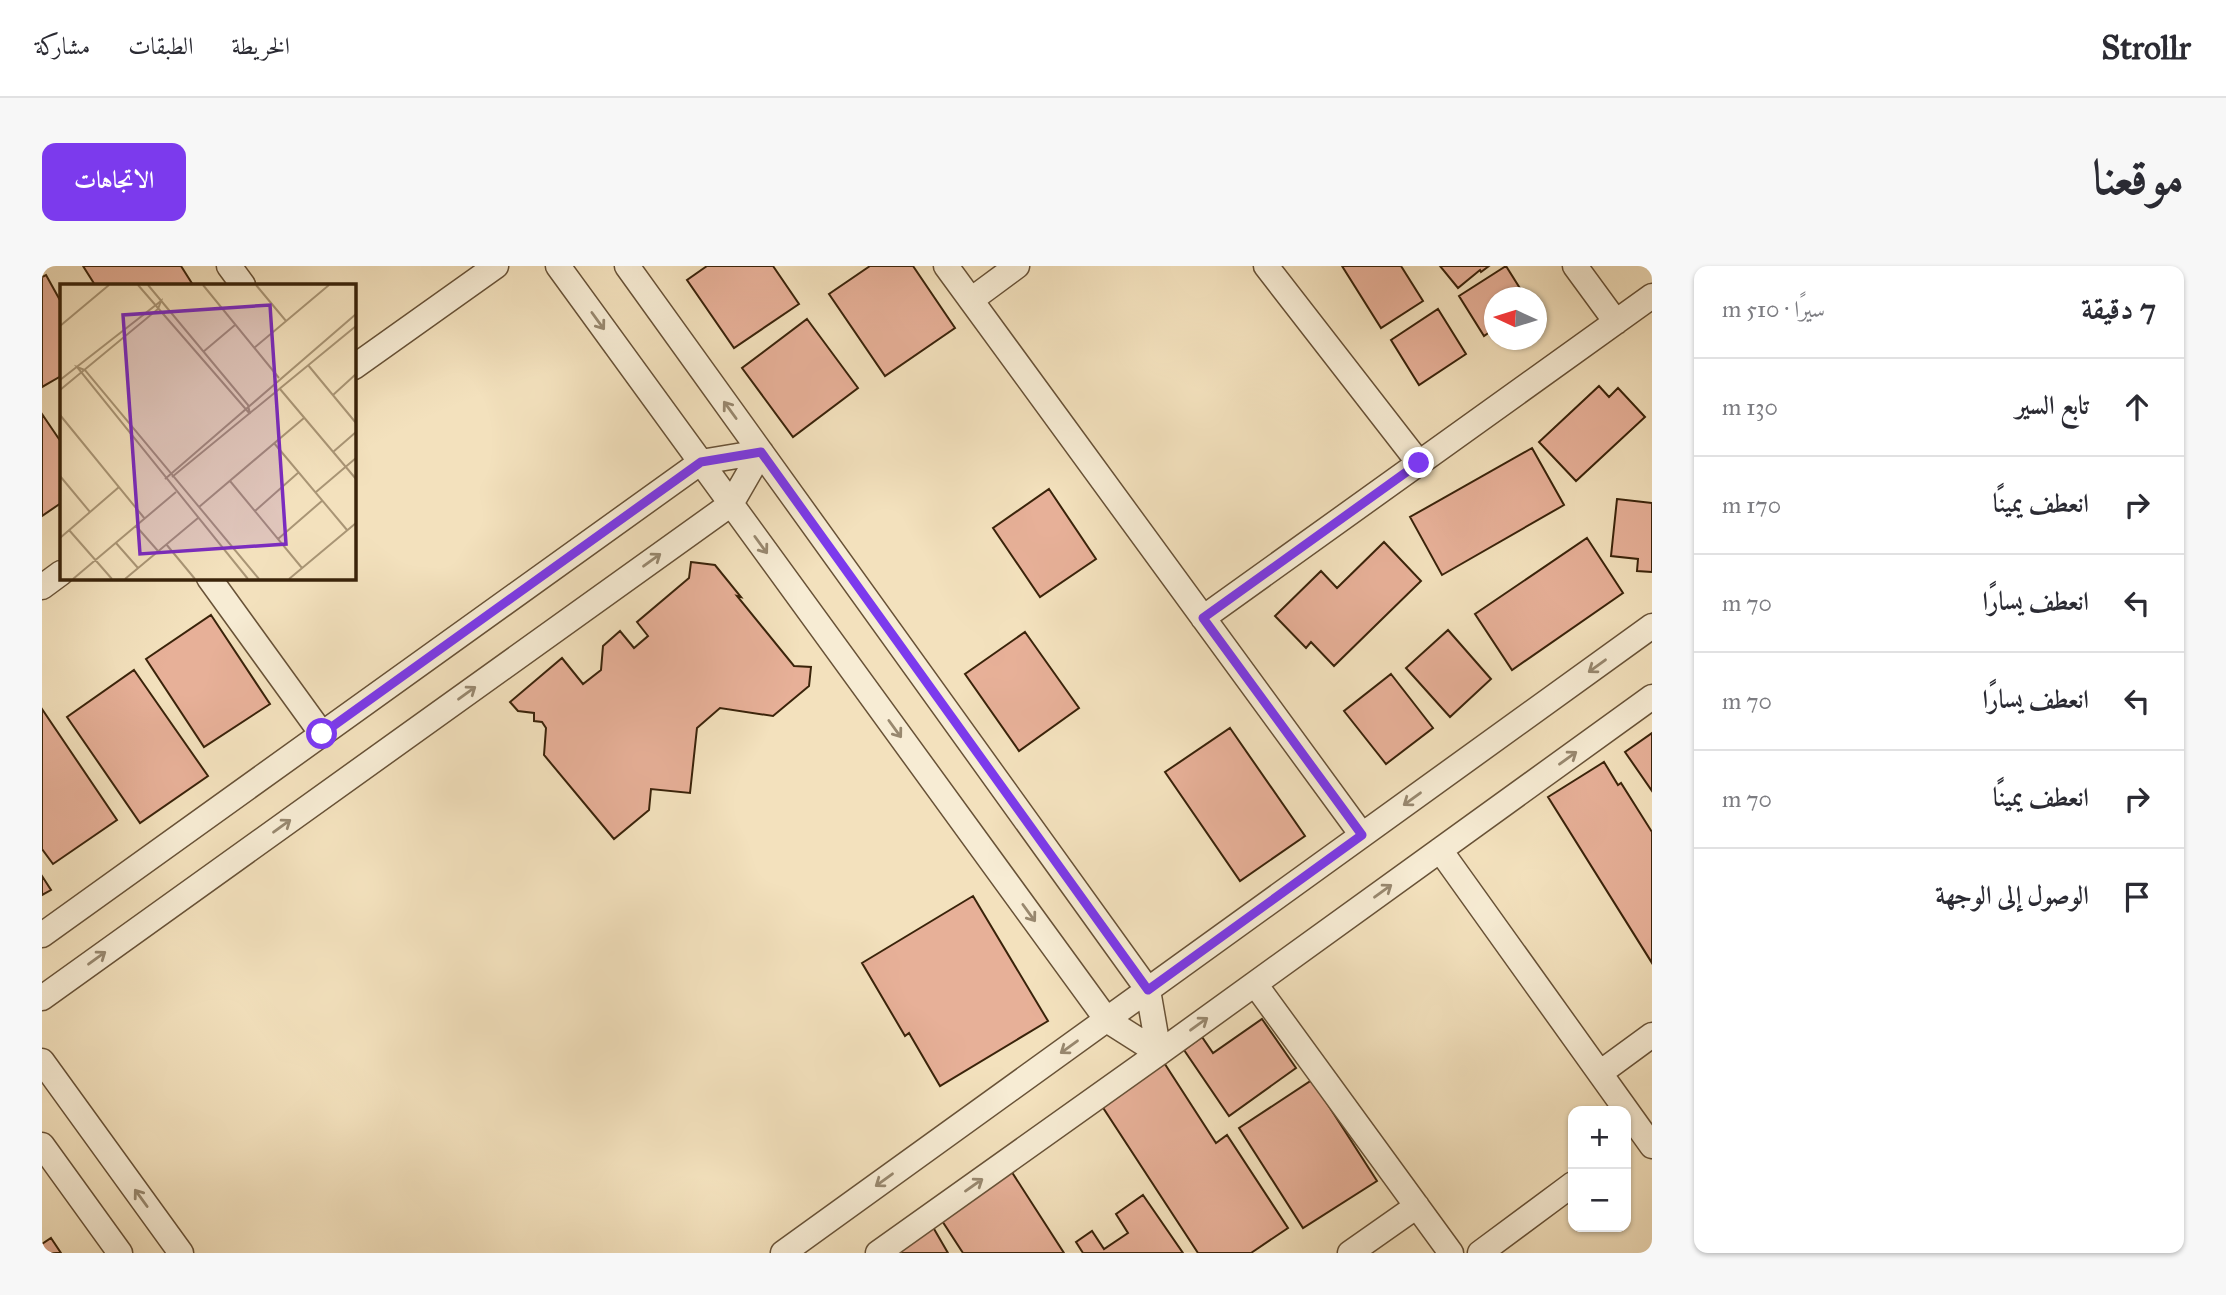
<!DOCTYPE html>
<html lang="ar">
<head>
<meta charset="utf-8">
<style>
	body { margin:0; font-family:"IM FELL Great Primer",Amiri,serif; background:#f7f7f7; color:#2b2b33; direction:rtl }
	.controls { position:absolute; right:21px; bottom:21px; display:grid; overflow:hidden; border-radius:14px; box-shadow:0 2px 5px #0004 }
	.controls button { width:63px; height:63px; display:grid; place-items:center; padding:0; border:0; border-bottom:2px solid #e1e1e2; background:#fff; color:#2b2b33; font:35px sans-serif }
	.compass { position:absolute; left:1442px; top:21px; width:63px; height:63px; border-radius:50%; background:#fff; box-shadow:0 2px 5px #0004; rotate:274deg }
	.stop { position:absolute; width:21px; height:21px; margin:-16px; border:5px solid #7c3aed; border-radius:50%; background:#fff }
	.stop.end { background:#7c3aed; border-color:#fff; box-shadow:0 2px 7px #0008 }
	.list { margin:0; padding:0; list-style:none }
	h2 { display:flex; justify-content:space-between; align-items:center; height:91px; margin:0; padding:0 28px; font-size:30px }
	h2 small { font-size:23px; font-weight:400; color:#7c7c81 }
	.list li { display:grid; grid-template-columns:46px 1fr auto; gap:21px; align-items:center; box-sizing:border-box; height:98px; padding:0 28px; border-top:2px solid #e1e1e2 }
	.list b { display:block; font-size:26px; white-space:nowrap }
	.list em { font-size:23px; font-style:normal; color:#7c7c81 }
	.icon { flex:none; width:38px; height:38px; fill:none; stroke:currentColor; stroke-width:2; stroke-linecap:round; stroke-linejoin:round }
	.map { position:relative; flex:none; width:1610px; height:987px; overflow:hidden; direction:ltr; border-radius:14px }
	header { display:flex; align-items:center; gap:42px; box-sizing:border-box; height:98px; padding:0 35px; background:#fff; border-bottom:2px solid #e1e1e2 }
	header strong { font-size:33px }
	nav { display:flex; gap:38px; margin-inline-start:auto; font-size:24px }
	.intro { display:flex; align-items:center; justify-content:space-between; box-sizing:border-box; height:168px; padding:0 42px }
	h1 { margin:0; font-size:49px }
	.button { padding:18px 32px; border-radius:14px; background:#7c3aed; color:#fff; font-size:24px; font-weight:700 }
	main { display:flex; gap:42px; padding:0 42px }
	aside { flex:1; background:#fff; border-radius:14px; box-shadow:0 2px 5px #0004 }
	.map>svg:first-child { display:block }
	.building { fill:#e7b098; stroke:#3a230a; stroke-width:2 }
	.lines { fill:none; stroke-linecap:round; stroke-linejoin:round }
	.minor-casing { stroke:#685237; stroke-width:27 }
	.minor { stroke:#f7ecd4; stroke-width:24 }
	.oneway { stroke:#98886f }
	.route { stroke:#7c3aed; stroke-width:9 }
	.inset-road { fill:none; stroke:#a99575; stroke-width:2 }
	.view { fill:#7b2cbf; fill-opacity:0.15; stroke:#7b2cbf; stroke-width:3.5 }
	.inset-edge { fill:none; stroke:#3a230a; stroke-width:3.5 }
</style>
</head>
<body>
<header>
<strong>Strollr</strong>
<nav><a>الخريطة</a><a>الطبقات</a><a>مشاركة</a></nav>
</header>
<div class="intro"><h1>موقعنا</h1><a class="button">الاتجاهات</a></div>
<main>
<aside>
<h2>7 دقيقة<small>سيرًا · 510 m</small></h2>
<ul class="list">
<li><svg class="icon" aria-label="ahead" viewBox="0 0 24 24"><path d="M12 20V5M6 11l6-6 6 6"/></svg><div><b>تابع السير</b></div><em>130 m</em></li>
<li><svg class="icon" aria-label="right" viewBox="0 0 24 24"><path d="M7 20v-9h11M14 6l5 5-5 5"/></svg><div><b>انعطف يمينًا</b></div><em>170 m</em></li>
<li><svg class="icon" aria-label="left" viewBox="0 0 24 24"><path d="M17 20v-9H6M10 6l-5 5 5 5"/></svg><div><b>انعطف يسارًا</b></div><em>70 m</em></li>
<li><svg class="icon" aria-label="left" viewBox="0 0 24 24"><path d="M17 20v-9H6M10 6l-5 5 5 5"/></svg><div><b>انعطف يسارًا</b></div><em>70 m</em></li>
<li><svg class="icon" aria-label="right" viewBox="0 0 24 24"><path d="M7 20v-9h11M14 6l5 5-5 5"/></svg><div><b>انعطف يمينًا</b></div><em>70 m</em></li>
<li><svg class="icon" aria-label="arrive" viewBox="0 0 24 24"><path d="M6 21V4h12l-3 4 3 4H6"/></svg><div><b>الوصول إلى الوجهة</b></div></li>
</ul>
</aside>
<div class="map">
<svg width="1610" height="987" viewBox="0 0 1610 987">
	<rect width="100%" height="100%" fill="#f3e1bd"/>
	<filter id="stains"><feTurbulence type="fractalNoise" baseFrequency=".00286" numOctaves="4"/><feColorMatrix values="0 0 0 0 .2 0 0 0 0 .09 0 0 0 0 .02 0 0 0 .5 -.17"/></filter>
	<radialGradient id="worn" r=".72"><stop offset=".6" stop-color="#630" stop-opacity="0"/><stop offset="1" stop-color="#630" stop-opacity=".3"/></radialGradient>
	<path class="building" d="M41 0H139L151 19H53Z
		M665 0H731L757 38 692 82 645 14Z
		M828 0H871L913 62 843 110 787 28Z
		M1300 0H1359L1381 35 1339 62Z
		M1398 0H1447L1439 6 1438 4 1416 22Z
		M1464 0 1484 32H1452V63L1442 70 1417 30Z
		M4 9 19 36V110L0 121V11Z
		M1396 43 1424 88 1377 119 1349 74Z
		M765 53 816 122 751 171 700 102Z
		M1557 120 1567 131 1576 122 1603 151 1534 215 1497 176Z
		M0 148 19 176V237L0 250Z
		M1490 182 1522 239 1400 309 1368 251Z
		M1007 223 1054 293 998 331 951 262Z
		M1575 233 1610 237V306L1595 305 1596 293 1569 290Z
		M1545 272 1581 327 1470 404 1433 348Z
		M1342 276 1379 315 1292 400 1269 376 1264 382 1233 350 1279 305 1295 322Z
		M649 296 673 299 699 331 695 330 752 400 769 401 767 420 731 450 678 442 655 462 648 527 609 523 607 544 572 573 502 489 504 462 500 456 492 455V447L476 445 468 436 520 392 541 418 559 404 561 380 578 365 592 382 606 370 595 356 647 312Z
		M169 349 228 438 162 481 104 393Z
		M1406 364 1449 413 1408 451 1364 402Z
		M983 366 1037 442 977 485 923 408Z
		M92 404 166 510 98 557 25 451Z
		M1349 408 1391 462 1344 498 1302 445Z
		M0 443 75 554 11 598 0 583Z
		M1188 462 1263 570 1198 615 1123 506Z
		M1610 467V525L1583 486Z
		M1562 496 1576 519 1579 517 1610 566V697L1506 531Z
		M0 610 9 624 0 629Z
		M931 630 1006 755 898 820 867 767 863 770 820 697Z
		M1220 753 1254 802 1187 850 1142 784 1160 771 1171 787Z
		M1119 792 1174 877 1185 869 1246 962 1209 987H1156L1056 834Z
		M1270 814 1335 915 1261 962 1197 862Z
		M964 897 1022 987H921L893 944Z
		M1101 929 1141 987H1041L1034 976 1050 965 1062 983 1086 967 1074 948Z
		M888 956 906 987H836Z
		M9 972 19 987H0V978Z"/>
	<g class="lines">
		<g class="minor-casing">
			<path id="minor" d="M187 0 201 19
				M516 0 1065 754 1117 787
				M585 0 1106 724 1117 787
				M904 0 1320 569
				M1224 0 1377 197
				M1533 0 1574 56
				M929 34 975 0
				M312 101 454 0
				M167 312 280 468
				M0 321 19 307
				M1161 352 1610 30
				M1398 584 1610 880
				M0 669 659 196 719 186 689 238 0 732
				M1213 718 1409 987
				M0 795 139 987
				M1558 807 1610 769
				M0 879 78 987
				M741 987 1610 360
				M836 987 1117 787 1610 431
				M1308 987 1375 940
				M1438 987 1531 918"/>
		</g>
		<use href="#minor" class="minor"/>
	</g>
	<defs><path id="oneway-shaft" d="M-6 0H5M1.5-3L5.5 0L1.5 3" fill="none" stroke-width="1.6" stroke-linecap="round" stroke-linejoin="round" transform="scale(1.75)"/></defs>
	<g class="oneway">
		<use href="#oneway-shaft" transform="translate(556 55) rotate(54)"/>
		<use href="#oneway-shaft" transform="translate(688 144) rotate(-126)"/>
		<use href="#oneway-shaft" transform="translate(719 279) rotate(54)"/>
		<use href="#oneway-shaft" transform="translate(610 294) rotate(-36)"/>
		<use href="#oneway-shaft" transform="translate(1555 400) rotate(144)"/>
		<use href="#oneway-shaft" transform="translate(425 427) rotate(-36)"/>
		<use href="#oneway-shaft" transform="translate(853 463) rotate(54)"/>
		<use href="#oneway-shaft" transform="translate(1526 492) rotate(-36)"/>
		<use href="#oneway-shaft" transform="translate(1370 533) rotate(144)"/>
		<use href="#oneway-shaft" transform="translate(240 560) rotate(-36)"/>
		<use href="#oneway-shaft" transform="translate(1341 625) rotate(-36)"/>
		<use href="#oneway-shaft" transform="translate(987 647) rotate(54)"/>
		<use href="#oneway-shaft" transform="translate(55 692) rotate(-36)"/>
		<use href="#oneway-shaft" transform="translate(1157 758) rotate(-36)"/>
		<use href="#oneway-shaft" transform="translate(1027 781) rotate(144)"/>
		<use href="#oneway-shaft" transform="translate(842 914) rotate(144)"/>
		<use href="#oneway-shaft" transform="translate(932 919) rotate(-35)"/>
		<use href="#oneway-shaft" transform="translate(99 932) rotate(-126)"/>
	</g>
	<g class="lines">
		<path class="route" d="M280 468 659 196 719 186 1106 724 1320 569 1161 352 1377 197"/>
	</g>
	<g transform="translate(18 18)">
		<rect width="296" height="296" fill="#f3e1bd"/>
		<path class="inset-road" d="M78 1 190 130 188 121 88 1M143 1 219 94M196 1 226 37M0 42 49 1M194 64 269 1M143 68 175 41M248 81 296 139M0 96 101 17 98 25 0 106M220 105 296 195M273 111 296 90M0 131 85 235M214 159 287 246M273 168 296 148M0 192 30 228M112 193 296 42M105 195 296 30M170 197 242 284M256 208 296 174M139 223 244 134M195 227 239 188M76 242 98 267M9 246 52 295M0 254 59 203M218 255 263 216M56 259 78 284M106 260 135 295M13 295 116 208M65 295 138 234M188 295 17 83 25 86 199 295M229 295 296 239"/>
		<path class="view" d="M210 21 226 260 80 270 63 31Z"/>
		<rect width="296" height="296" class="inset-edge"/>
	</g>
	<rect width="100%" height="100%" filter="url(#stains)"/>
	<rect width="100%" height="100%" fill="url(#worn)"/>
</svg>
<div class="controls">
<button>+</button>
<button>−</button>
</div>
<svg class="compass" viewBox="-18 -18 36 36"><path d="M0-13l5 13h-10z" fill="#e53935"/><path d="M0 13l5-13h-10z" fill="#7c7c81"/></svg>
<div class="stop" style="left:280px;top:468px"></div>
<div class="stop end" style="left:1377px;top:197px"></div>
</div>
</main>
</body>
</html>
